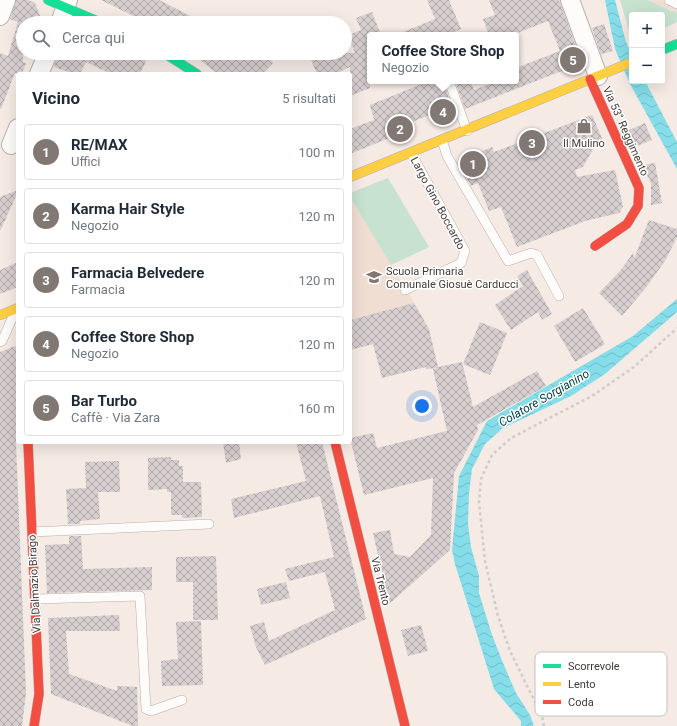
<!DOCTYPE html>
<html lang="it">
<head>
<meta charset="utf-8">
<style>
	body { margin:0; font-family:Roboto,sans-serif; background:#f6f6f7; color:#1f2937 }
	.controls { position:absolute; right:12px; top:12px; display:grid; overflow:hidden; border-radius:4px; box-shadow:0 4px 16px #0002 }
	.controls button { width:36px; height:36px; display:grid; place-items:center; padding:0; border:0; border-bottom:1px solid #e0e1e3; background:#fff; color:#1f2937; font:20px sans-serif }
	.you { position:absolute; left:422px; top:406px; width:14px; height:14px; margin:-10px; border:3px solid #fff; border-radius:50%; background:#1a73e8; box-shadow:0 0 0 6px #1a73e833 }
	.badge { display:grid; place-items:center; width:26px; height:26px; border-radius:50%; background:#817873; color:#fff; font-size:13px; font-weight:700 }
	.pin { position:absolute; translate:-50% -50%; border:2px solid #fff; box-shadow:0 1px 4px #0006 }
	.popup { position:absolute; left:367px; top:32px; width:152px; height:52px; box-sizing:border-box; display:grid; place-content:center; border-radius:4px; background:#fff; filter:drop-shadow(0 1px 3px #0005); font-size:13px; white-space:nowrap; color:#747a83 }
	.popup b { font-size:15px; color:#1f2937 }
	.popup::after { content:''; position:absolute; left:50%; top:100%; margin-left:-8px; border:8px solid transparent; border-top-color:#fff }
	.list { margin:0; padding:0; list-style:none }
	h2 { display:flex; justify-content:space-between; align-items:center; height:52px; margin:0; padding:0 16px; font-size:17px }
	h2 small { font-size:13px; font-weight:400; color:#747a83 }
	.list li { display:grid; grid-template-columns:26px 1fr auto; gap:12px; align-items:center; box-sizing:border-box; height:56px; margin:0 8px 8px; padding:0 8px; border:1px solid #e0e1e3; border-radius:4px }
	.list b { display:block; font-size:15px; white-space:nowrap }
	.list p { margin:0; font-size:13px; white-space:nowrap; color:#747a83 }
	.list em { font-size:13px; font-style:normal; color:#747a83 }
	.icon { flex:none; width:22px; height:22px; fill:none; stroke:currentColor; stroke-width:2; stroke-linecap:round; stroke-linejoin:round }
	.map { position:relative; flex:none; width:677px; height:726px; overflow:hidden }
	.search { position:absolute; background:#fff; box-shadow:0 4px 16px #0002; left:16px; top:16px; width:336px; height:44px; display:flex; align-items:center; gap:10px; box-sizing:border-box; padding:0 14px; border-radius:22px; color:#747a83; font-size:15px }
	.panel { position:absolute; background:#fff; box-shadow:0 4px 16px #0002; left:16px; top:72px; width:336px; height:372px; border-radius:4px }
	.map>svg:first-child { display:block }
	.built { fill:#f0ded3 }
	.grass { fill:#c7e2cf }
	.water { fill:url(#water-waves) }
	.building { fill:url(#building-cross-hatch) }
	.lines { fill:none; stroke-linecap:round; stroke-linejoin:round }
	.lane-casing { stroke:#b8b0ab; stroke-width:10 }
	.street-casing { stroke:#b8b0ab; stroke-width:20 }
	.fast-casing { stroke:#b8b0ab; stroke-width:10 }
	.slow-casing { stroke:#b8b0ab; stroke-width:10 }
	.jam-casing { stroke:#b8b0ab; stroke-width:10 }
	.path { stroke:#d1ccc9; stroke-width:2.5; stroke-dasharray:3 3; stroke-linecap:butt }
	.lane { stroke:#fefcfb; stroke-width:9 }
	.street { stroke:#fefcfb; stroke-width:18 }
	.fast { stroke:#16e098; stroke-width:9 }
	.slow { stroke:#ffcf43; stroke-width:9 }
	.jam { stroke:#f24e42; stroke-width:9 }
	.labels { text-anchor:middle; stroke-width:3; stroke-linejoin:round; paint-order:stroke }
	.street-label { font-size:11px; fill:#423a36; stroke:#fff }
	.poi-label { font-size:11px; fill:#423a36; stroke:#fff }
	.water-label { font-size:12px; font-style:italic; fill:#004047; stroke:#fff }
	.key { fill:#fff; stroke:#c6c4c3; stroke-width:1 }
	.key-label { font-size:11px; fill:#423a36 }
</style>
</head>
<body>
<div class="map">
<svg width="677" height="726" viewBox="0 0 677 726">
	<defs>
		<pattern id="water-waves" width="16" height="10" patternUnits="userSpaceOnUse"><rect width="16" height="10" fill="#84dde8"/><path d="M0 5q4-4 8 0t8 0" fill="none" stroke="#73bec8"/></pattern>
		<pattern id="building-cross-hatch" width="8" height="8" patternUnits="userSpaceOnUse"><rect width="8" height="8" fill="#d6cecf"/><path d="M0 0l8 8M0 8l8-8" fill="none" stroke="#afa8a9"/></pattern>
	</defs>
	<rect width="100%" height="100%" fill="#f5eae4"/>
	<path class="built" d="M648 0H677V12L671 11Z
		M350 197 418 309 429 330 350 350Z"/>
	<path class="grass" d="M620 0H648L671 11 677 12V22L662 29V15H632V41Z
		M388 178 429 247 391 265 350 197V193Z"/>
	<path class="water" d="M605 0H615L626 42 632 55V81H645L677 142V169L630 84 615 49Z
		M677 299V312L605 374 571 396 503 428 485 444 472 469 469 494 468 524 471 547 479 576V593L492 635 503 663 516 693 530 715 534 726H521V721L494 689 455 564 452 550 459 476 487 421 633 336Z"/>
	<path class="building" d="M16 0H28L35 3 43 23H23V62L26 63 22 74 15 73 1 109H0V53L8 56 18 22 10 19Z
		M101 0H159L204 23H148Z
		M427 0H449L461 29 447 35H396L435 19Z
		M489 0H559L582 63 465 109 455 81H470L474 90 497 81H516V68L560 51 548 21 512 35H489L483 19 495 15Z
		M372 12 381 35H370V88L350 96V67L335 74H317L308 53H355L348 35 361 30 356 18Z
		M604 24 613 51 601 54 592 28Z
		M58 53H136L147 59 140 74H111L86 62 80 74H74L54 67Z
		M191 53H263L273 63 262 74H218Z
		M429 81H443L454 113 440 118 437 112 407 124 409 130 350 154V129L374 120 370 105Z
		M592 115 604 143 594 147 583 167 575 170 577 177 615 170 623 207 621 210H619L621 211 619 213 585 221 517 247 501 207 489 211 478 183 471 186 464 173 460 160 492 147 494 152Z
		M645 123 652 140 634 147 627 131Z
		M655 163 662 203 651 205V183L642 165Z
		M18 190V192L0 231V197Z
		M649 220 677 229V237L665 261 644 290 622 316 599 293 620 271 633 253 634 259Z
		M18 262V287L0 294V270Z
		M527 270 552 314 542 320 538 312 511 330 495 305 523 286 517 276Z
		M414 303 429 329 438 367 462 362 473 407 537 371 546 386 477 425 478 430 454 473 450 550 389 604 373 533 390 530 394 554 410 557 431 535 433 478 364 495 350 438 373 433 377 448 447 431 433 369 437 368 426 369V367L382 378 373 344 350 350V320Z
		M583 308 605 344 575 362 554 326Z
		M480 322 507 333 490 375 463 364Z
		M18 345V435L16 443 26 693 22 726H0V352Z
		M223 442H239L241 459 226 463Z
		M296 442H322L366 619 265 665 256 647 250 626 264 622 269 641 335 610 325 572 289 581 285 569 334 557 320 496 234 518 231 499 306 481Z
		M171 457V460H179V466H183V482H201L202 517 182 518V515H171V492H167V489L148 490V458Z
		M119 461 120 492H98L100 519 80 521V524H68L66 489 86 488 85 462Z
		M69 536H81L83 569 152 567V590L47 593 45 545 69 544Z
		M216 556 218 620H193V582H176V557Z
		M286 582 290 598 261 605 257 589Z
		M119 615 120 631H66L69 674 117 691V686L137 687 138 726H133L51 694 48 618Z
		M201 621 203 685 162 686 161 661 178 659 176 622Z
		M421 625 428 651 408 656 401 630Z"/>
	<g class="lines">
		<g class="lane-casing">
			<path id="lane" d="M669 0 677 4
				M449 81 467 131
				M442 140 447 156 508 261 531 253 537 255 559 296
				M405 290 461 263 465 251 411 153
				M0 342 2 341 15 312
				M32 532 209 524
				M35 599 140 596 146 709 151 711 182 700"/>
		</g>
		<g class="street-casing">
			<path id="street" d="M570 0 598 76
				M0 16 6 0
				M60 23 68 0
				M39 74 48 53
				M11 145 18 128"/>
		</g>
		<g class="fast-casing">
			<path id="fast" d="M48 0 102 23
				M662 50 677 44
				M164 53 197 74"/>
		</g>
		<g class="slow-casing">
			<path id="slow" d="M350 177 632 62
				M0 315 18 308"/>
		</g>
		<g class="jam-casing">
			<path id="jam" d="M590 79 639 188 638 206 627 224 595 246
				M28 442 39 694 34 726
				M335 442 405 726"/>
		</g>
		<path class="path" d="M544 726 542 716 510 651 498 616 485 561 479 502 481 479 492 455 511 438 592 396 634 367 677 328"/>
		<use href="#lane" class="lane"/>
		<use href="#street" class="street"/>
		<use href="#fast" class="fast"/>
		<use href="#slow" class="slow"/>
		<use href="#jam" class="jam"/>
	</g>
	<defs>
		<g id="shop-bare" transform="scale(1.2)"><path d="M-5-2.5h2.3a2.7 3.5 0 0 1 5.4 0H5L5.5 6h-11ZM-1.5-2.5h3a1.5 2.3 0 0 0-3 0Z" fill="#817873" stroke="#fff" stroke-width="2.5" paint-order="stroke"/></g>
		<g id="school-bare" transform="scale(1.2)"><path d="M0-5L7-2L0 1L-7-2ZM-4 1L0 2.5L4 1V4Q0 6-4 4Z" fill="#817873" stroke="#fff" stroke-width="2.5" paint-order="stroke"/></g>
	</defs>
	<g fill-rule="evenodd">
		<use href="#shop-bare" x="584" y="126"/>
		<use href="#school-bare" x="374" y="277"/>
	</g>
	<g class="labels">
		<g class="street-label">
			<text transform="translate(626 131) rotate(66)" y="4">Via 53° Reggimento</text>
			<text transform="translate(438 203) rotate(62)" y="4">Largo Gino Boccardo</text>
			<text transform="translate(381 581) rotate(76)" y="4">Via Trento</text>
			<text transform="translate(34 584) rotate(-93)" y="4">Via Dalmazio Birago</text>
		</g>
		<g class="poi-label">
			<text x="584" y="147">Il Mulino</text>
			<text x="386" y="275" text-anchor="start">Scuola Primaria<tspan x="386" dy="13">Comunale Giosuè Carducci</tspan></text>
		</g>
		<g class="water-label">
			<text transform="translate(544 398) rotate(-30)" y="4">Colatore Sorgianino</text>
		</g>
	</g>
	<rect x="535" y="652" width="132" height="64" rx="6" class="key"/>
	<rect x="543" y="664" width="18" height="4" fill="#16e098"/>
	<rect x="543" y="682" width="18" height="4" fill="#ffcf43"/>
	<rect x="543" y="700" width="18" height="4" fill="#f24e42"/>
	<g class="key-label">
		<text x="568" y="670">Scorrevole</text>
		<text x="568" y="688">Lento</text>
		<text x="568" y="706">Coda</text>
	</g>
</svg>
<div class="controls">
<button>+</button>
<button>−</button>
</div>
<div class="you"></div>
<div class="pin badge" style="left:473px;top:164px">1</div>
<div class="pin badge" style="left:400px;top:129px">2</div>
<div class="pin badge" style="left:532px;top:143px">3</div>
<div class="pin badge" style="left:443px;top:112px">4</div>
<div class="popup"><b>Coffee Store Shop</b>Negozio</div>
<div class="pin badge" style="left:573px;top:60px">5</div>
<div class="search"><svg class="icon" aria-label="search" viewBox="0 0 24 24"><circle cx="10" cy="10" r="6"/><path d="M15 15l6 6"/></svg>Cerca qui</div>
<section class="panel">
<h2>Vicino<small>5 risultati</small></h2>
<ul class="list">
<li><span class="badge">1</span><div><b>RE/MAX</b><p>Uffici</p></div><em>100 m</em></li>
<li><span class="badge">2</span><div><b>Karma Hair Style</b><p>Negozio</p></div><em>120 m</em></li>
<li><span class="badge">3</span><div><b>Farmacia Belvedere</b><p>Farmacia</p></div><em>120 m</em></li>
<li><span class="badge">4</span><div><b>Coffee Store Shop</b><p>Negozio</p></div><em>120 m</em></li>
<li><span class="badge">5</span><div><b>Bar Turbo</b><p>Caffè · Via Zara</p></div><em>160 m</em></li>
</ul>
</section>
</div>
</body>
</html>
